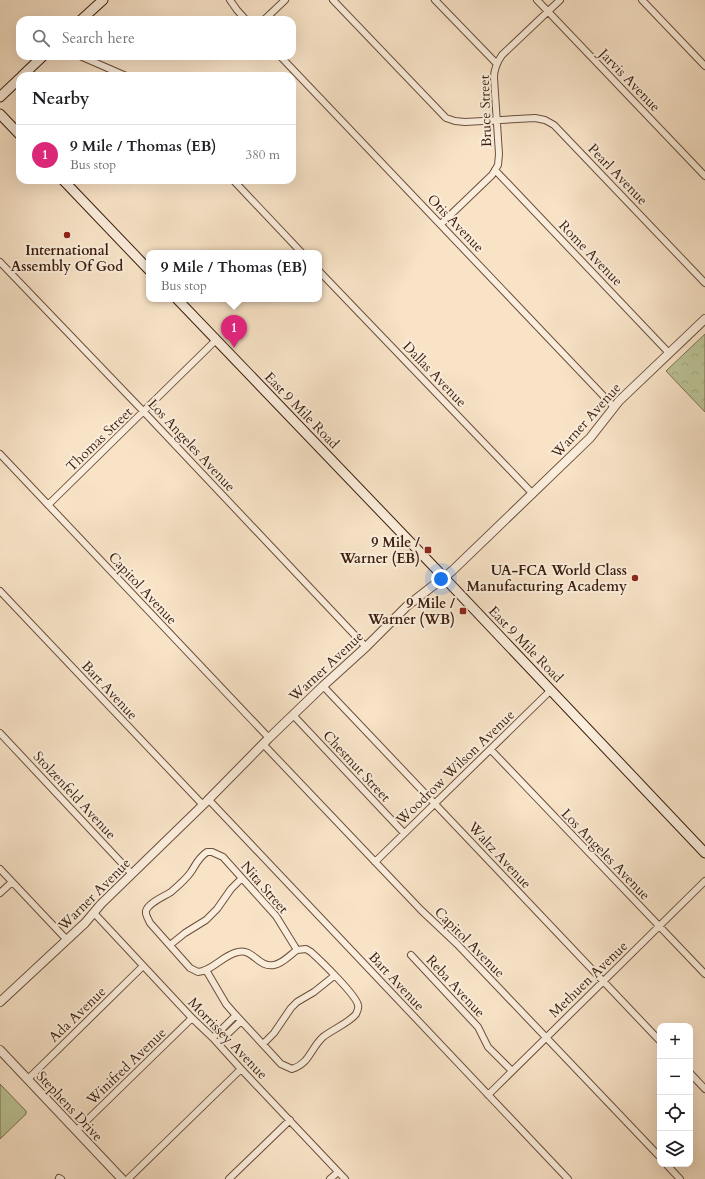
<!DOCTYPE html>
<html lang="en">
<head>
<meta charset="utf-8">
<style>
	body { margin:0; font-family:Cardo,serif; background:#f6f6f6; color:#202124 }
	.controls { position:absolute; right:12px; bottom:12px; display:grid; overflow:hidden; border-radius:8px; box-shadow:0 4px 16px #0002 }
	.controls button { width:36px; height:36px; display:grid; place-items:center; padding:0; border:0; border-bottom:1px solid #e0e0e0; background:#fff; color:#202124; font:20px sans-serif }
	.you { position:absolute; left:441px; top:579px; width:14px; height:14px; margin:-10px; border:3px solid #fff; border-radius:50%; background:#1a73e8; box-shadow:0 0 0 6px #1a73e833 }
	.badge { display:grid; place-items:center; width:26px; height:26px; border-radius:50%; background:#db2777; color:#fff; font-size:13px; font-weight:700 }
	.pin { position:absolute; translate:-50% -33px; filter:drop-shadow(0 1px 2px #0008) }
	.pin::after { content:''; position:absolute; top:21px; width:14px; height:12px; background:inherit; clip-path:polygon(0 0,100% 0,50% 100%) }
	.popup { position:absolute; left:146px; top:250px; width:176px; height:52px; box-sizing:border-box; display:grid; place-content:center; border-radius:8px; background:#fff; filter:drop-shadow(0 1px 3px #0005); font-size:13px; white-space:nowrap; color:#757577 }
	.popup b { font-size:15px; color:#202124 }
	.popup::after { content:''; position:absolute; left:50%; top:100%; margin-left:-8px; border:8px solid transparent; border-top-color:#fff }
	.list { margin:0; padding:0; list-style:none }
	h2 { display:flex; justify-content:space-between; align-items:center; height:52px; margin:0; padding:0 16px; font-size:17px }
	h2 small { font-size:13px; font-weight:400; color:#757577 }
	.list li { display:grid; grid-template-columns:26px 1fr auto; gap:12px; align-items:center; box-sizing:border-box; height:60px; padding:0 16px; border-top:1px solid #e0e0e0 }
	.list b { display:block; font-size:15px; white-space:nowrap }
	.list p { margin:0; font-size:13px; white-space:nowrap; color:#757577 }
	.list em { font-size:13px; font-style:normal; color:#757577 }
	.icon { flex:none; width:22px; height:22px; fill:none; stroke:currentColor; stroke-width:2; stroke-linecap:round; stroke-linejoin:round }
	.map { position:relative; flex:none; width:705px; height:1179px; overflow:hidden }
	.search { position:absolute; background:#fff; box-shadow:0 4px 16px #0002; left:16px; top:16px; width:280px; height:44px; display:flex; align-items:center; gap:10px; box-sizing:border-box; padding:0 14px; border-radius:12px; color:#757577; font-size:15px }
	.panel { position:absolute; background:#fff; box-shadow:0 4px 16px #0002; left:16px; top:72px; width:280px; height:112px; border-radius:12px }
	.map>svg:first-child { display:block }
	.park { fill:url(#park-crowns); stroke:#7c7052 }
	.garden { fill:#bbc497; stroke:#7c7052 }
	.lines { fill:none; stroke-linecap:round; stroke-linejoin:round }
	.minor-casing { stroke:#6b4e3c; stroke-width:8 }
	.tertiary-casing { stroke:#6b4e3c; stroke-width:10 }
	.secondary-casing { stroke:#3c1d0e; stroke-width:11 }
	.minor { stroke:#faeddb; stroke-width:6 }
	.tertiary { stroke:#faeddb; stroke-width:8 }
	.secondary { stroke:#faeddb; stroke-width:9 }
	.poi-dot { fill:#8f2418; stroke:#faeddb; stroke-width:1.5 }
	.labels { text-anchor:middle; stroke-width:4; stroke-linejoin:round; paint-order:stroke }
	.street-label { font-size:14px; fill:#3c1d0e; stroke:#faeddb }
	.poi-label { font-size:14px; font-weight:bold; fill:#3c1d0e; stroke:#faeddb; text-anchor:end }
</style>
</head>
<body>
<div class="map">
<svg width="705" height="1179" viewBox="0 0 705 1179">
	<defs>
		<pattern id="park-crowns" width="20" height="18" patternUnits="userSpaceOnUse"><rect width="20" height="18" fill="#bbc497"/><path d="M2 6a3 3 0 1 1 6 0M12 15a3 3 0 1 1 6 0" fill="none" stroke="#a2a881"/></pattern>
	</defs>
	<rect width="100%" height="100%" fill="#f8e3c7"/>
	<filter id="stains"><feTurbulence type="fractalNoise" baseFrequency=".005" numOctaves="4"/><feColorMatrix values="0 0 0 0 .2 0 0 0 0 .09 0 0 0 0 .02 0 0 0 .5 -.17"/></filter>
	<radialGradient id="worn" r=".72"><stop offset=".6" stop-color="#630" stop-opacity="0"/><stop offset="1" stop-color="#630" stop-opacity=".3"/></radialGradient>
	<path class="park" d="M705 334V412L666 371Z"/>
	<path class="garden" d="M0 1084 26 1111V1114L0 1139Z"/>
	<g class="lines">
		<g class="minor-casing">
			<path id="minor" d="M230 0 237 10 246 20
				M333 0 446 118 455 121 465 122 535 118 545 120 554 125 705 283
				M435 0 497 64
				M537 0 705 176
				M642 0 705 66
				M264 20 285 0
				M80 56 126 76
				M280 56 614 407
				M495 170 669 353
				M233 180 302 253
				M441 224 492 175 498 165 499 154 494 78C494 69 497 62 502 55L560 0
				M0 262 144 412 366 647
				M319 271 533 494
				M0 454 269 738
				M48 505 216 340
				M0 591 203 805
				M323 686 660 1041
				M293 715 404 833
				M0 733 132 874
				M263 744 421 910 457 944 660 1157
				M491 750 705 974
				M209 800 568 1179
				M207 852H212L223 857 276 916 297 950C290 955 282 964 274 965 258 968 253 948 238 952 223 955 212 971 198 972L190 968 150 923C149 920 145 915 146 911 148 903 165 896 171 892 178 886 186 879 191 872 196 864 199 857 207 852Z
				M375 862 551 690
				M0 869 67 940
				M0 893 12 882
				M94 913 192 1018 213 1038 241 1069 345 1179
				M170 945 185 933 206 920 217 909 231 889 242 878
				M411 955 478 1027 488 1047 512 1071
				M206 970 226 1004 233 1012 281 1064 292 1069C310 1063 310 1049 323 1037 332 1030 350 1022 356 1014 357 1012 359 1008 358 1005 356 995 321 961 311 952L306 949 297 950
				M213 1038 236 1015
				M218 1043 241 1021
				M263 1044 274 1033 291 1008 297 1002 314 992 334 976
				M690 1073 705 1089
				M28 1079 143 966
				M488 1095 705 881
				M76 1131 192 1018
				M666 1164 680 1179
				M59 1178 61 1179
				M128 1179 241 1069
				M229 1179 290 1120
				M330 1179 338 1172"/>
		</g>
		<g class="tertiary-casing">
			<path id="tertiary" d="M0 1002 85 923 101 904 207 801 269 738 323 686 366 647 407 606 452 571 590 438 619 401 705 319
				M0 1050 122 1179"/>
		</g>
		<g class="secondary-casing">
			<path id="secondary" d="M81 20 103 0
				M22 76 43 56
				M0 97 20 78
				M0 114 20 135
				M63 180 149 270
				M177 299 436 569 705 853"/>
		</g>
		<use href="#minor" class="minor"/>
		<use href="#tertiary" class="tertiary"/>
		<use href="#secondary" class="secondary"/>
	</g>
	<g class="poi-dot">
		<circle cx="67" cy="235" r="4"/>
		<rect x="424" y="546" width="8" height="8" rx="2"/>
		<circle cx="635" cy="578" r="4"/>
		<rect x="459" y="607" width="8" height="8" rx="2"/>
	</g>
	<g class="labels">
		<g class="street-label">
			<text transform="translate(630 80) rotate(46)" y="5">Jarvis Avenue</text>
			<text transform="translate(485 111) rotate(-92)" y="5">Bruce Street</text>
			<text transform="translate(618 174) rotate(46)" y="5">Pearl Avenue</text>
			<text transform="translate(456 223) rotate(46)" y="5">Otis Avenue</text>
			<text transform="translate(591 253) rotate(46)" y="5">Rome Avenue</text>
			<text transform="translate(435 374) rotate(46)" y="5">Dallas Avenue</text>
			<text transform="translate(302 410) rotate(46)" y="5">East 9 Mile Road</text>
			<text transform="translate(586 420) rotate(-48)" y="5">Warner Avenue</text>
			<text transform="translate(99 439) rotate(-44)" y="5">Thomas Street</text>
			<text transform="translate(192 445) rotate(47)" y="5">Los Angeles Avenue</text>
			<text transform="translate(143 588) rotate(47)" y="5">Capitol Avenue</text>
			<text transform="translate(526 644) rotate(46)" y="5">East 9 Mile Road</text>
			<text transform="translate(326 666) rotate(-43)" y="5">Warner Avenue</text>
			<text transform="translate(110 690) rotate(47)" y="5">Bart Avenue</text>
			<text transform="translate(357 766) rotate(47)" y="5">Chestnut Street</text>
			<text transform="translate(455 767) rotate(-44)" y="5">Woodrow Wilson Avenue</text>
			<text transform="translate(75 795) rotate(47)" y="5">Stolzenfeld Avenue</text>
			<text transform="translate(606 854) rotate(46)" y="5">Los Angeles Avenue</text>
			<text transform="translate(500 855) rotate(47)" y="5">Waltz Avenue</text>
			<text transform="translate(265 887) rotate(49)" y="5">Nita Street</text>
			<text transform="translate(94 894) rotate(-45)" y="5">Warner Avenue</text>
			<text transform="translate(470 942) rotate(45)" y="5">Capitol Avenue</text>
			<text transform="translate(588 979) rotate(-44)" y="5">Methuen Avenue</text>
			<text transform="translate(397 981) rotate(47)" y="5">Bart Avenue</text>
			<text transform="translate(456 986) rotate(47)" y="5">Reba Avenue</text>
			<text transform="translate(77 1014) rotate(-44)" y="5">Ada Avenue</text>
			<text transform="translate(228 1038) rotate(46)" y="5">Morrissey Avenue</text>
			<text transform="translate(126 1066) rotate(-44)" y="5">Winifred Avenue</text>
			<text transform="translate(70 1106) rotate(47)" y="5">Stephens Drive</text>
		</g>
		<g class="poi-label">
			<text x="67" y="255" text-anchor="middle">International<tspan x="67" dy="16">Assembly Of God</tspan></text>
			<text x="420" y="547">9 Mile /<tspan x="420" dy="16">Warner (EB)</tspan></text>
			<text x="627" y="575">UA-FCA World Class<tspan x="627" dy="16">Manufacturing Academy</tspan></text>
			<text x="455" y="608">9 Mile /<tspan x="455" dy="16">Warner (WB)</tspan></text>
		</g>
	</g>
	<rect width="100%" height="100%" filter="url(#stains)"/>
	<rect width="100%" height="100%" fill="url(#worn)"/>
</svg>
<div class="controls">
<button>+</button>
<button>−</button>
<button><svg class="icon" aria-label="locate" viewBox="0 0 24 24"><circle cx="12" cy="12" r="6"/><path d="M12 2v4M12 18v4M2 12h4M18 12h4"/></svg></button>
<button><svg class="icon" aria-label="layers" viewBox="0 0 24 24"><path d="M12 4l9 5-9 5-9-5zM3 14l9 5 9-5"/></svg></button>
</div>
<div class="you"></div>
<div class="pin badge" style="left:234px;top:348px">1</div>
<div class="popup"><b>9 Mile / Thomas (EB)</b>Bus stop</div>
<div class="search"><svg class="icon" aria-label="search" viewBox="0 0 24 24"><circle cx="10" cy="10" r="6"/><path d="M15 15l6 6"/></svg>Search here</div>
<section class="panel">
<h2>Nearby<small></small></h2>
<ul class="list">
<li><span class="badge">1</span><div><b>9 Mile / Thomas (EB)</b><p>Bus stop</p></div><em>380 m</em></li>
</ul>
</section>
</div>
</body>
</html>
